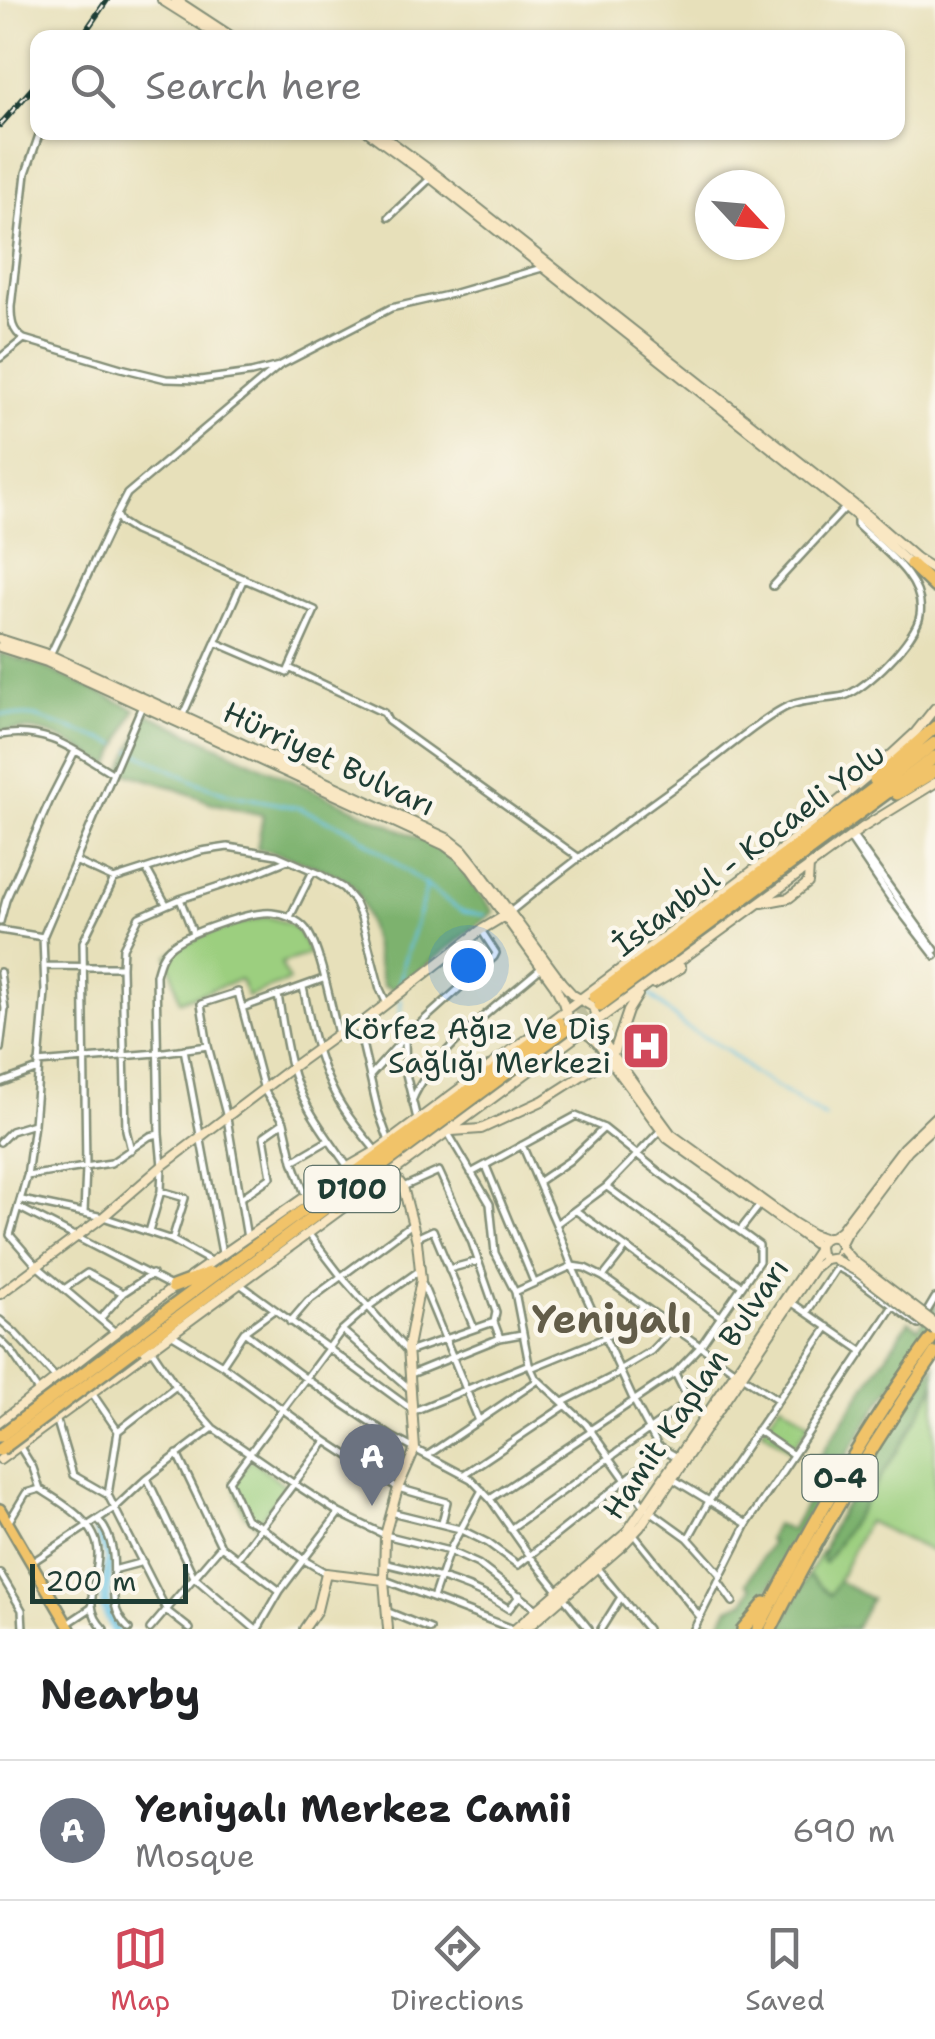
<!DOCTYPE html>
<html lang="en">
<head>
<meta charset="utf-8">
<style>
	body { margin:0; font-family:"Shantell Sans",sans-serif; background:#f6f6f6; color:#202124 }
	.compass { position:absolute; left:695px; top:170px; width:90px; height:90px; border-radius:50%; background:#fff; box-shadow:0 2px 8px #0004; rotate:116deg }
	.scale { position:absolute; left:30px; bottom:25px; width:158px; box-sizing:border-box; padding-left:10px; border:5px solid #1f3d34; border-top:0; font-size:28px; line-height:35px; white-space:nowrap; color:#1f3d34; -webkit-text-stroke:8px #fbf7ec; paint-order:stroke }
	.you { position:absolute; left:468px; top:965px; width:35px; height:35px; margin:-25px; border:8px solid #fff; border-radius:50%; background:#1a73e8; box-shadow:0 0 0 15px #1a73e833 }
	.badge { display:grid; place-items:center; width:65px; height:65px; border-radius:50%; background:#d1495b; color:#fff; font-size:32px; font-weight:700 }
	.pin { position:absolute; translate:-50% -82px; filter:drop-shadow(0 2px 5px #0008) }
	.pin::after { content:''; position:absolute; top:52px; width:35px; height:30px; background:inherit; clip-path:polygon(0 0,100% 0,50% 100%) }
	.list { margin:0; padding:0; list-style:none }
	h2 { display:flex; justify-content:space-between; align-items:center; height:130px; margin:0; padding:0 40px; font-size:42px }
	h2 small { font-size:32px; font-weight:400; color:#757577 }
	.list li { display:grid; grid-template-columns:65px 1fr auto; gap:30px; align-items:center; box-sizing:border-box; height:140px; padding:0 40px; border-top:2px solid #e0e0e0 }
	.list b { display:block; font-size:38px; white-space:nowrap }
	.list p { margin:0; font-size:32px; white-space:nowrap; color:#757577 }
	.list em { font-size:32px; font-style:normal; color:#757577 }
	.icon { flex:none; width:55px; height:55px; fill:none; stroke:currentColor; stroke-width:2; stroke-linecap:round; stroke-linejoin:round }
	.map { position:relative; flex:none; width:935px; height:1629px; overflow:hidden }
	.search { position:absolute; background:#fff; box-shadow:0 2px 8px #0004; left:30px; right:30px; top:30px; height:110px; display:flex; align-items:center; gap:25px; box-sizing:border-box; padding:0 35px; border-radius:20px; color:#757577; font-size:38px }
	.sheet { height:270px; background:#fff }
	nav { display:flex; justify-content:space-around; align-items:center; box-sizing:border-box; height:140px; border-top:2px solid #e0e0e0; background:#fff; font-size:28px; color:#757577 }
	nav a { display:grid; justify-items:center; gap:5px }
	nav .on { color:#d1495b }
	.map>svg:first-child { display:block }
	.green { fill:#9ccf7f; stroke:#5e865a; stroke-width:2.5 }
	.forest { fill:#7db26e; stroke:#4e7851; stroke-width:2.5 }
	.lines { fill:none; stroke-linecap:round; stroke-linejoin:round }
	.stream { stroke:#66c2e4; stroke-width:2.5 }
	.river { stroke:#66c2e4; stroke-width:10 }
	.highway-tunnel { stroke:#bfbf9f; stroke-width:11; stroke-dasharray:11 5.5; stroke-linecap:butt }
	.street-casing { stroke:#838e77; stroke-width:10 }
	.secondary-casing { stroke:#838e77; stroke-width:12 }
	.primary-casing { stroke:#838e77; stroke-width:14 }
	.highway-casing { stroke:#838e77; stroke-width:16 }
	.street { stroke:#fff; stroke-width:5 }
	.secondary { stroke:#f9e7c3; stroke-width:8 }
	.primary { stroke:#f1c369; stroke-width:9 }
	.highway { stroke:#f1c369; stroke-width:11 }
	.rail-casing { stroke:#1f3d34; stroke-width:6 }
	.rail { stroke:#fbf7ec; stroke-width:2.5; stroke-dasharray:8; stroke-linecap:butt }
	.secondary-bridge-casing { stroke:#838e77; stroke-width:12; stroke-linecap:butt }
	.highway-bridge-casing { stroke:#838e77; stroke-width:16; stroke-linecap:butt }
	.secondary-bridge { stroke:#f9e7c3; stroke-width:8 }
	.highway-bridge { stroke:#f1c369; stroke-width:11 }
	.labels { text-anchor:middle; stroke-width:9; stroke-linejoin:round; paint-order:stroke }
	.shield { fill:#fbf7ec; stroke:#61756b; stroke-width:2.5 }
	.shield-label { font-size:28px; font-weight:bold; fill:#1f3d34 }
	.street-label { font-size:30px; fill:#1f3d34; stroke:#fbf7ec }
	.poi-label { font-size:30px; fill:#1f3d34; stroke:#fbf7ec; text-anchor:end }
	.district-label { font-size:40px; font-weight:bold; fill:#635d49; stroke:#fbf7ec }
</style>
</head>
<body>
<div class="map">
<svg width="935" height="1629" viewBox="0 0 935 1629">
	<rect width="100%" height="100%" fill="#fbf7ec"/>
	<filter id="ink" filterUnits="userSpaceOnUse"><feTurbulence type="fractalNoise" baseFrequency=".01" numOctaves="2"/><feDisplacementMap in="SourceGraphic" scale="20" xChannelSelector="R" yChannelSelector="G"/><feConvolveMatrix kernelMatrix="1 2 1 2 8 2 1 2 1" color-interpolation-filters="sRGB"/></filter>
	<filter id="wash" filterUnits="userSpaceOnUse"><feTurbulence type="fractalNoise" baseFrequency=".0048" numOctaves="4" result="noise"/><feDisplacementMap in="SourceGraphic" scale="40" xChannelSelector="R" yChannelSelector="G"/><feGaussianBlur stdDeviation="2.25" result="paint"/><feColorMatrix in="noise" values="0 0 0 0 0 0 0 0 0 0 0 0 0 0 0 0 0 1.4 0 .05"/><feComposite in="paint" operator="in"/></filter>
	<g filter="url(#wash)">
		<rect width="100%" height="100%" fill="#e7e0ba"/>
		<path class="green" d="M268 917C298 925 298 927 309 954L281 963 289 981 247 997 240 979 180 1001 168 956C195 934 234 924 268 917Z
			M935 1385V1553L867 1521 831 1596 808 1575 823 1549 822 1561 825 1563 907 1436Z
			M781 1403 810 1423 791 1451 762 1430Z
			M251 1459 286 1486 256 1525 244 1514 233 1481Z"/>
		<path class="forest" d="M0 653 44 667 135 709 110 766C73 745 45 722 0 732Z
			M148 714 440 848 459 866 494 912 395 990 383 985C377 964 366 900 353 886 339 872 277 852 257 849L263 815 212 803 172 787 121 771Z
			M935 1302V1326L884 1397 850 1450 789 1557 757 1607 738 1629H716L729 1608 745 1601 752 1587 747 1583 771 1542 768 1539 775 1525 791 1530 827 1466 817 1460 909 1321 919 1328Z
			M935 1364V1385L907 1436 825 1563 822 1561C824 1532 852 1495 867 1470 889 1434 910 1398 935 1364Z
			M808 1575 830 1595 838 1581 871 1599 855 1629H781Z"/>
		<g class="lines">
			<path class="stream" d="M0 714 35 717 117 744
				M131 750 196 782 227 794 299 808 352 831 454 906 464 912 485 915
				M400 984 403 964 425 894 426 884
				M645 990 684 1026 727 1050 752 1072 826 1118
				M400 1037 401 999"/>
			<path class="river" d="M96 1526 109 1557 105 1607 115 1629"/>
		</g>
	</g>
	<g filter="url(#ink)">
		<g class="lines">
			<path class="highway-tunnel" d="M561 1021 594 997
				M565 1030 600 1005"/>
			<g class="street-casing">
				<path id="street" d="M40 132 26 173 11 307C11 321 12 331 24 339L121 368 166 379 200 380 251 373 279 366 391 308 452 294 542 268
					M389 217 433 176
					M0 358 24 339
					M279 366 127 494 116 515 120 522 134 531 315 610 289 668 384 713 388 721 578 857
					M773 586 845 508
					M215 642 287 673 289 668
					M50 655 116 515
					M182 717 244 578
					M0 735C47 727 74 750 112 773
					M852 835 935 950
					M849 837 891 899 935 956
					M75 861 114 879 201 851 228 847 277 855 318 873 343 888 354 901 361 917 380 989 387 1004
					M147 870 166 904
					M180 899 193 933
					M510 912C573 861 638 813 704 766 730 747 756 723 784 708 801 699 825 700 844 696 866 690 917 638 920 615 926 578 880 548 857 525V518
					M290 917 313 871
					M0 922 6 900 50 800 75 751
					M0 930 43 937
					M44 966 122 967
					M0 972 5 1009 0 1049
					M303 987C310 1021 316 1055 331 1086 342 1110 359 1130 376 1151
					M278 995C282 1018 285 1042 291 1065 300 1103 326 1135 348 1167
					M242 1008 323 979
					M358 1026 378 1111 389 1141
					M405 1039 406 1074 417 1119
					M184 1049 222 1253
					M38 1063 157 1053 208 1046
					M370 1076 405 1037 494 957 496 953 481 930
					M0 1083 38 1069
					M412 1101C431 1053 502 1002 541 968
					M662 1129 606 1187 556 1224 572 1266 634 1401 658 1446 677 1457
					M448 1133 490 1204 495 1253 515 1292 529 1364 535 1377 586 1424 645 1507 688 1538 721 1575
					M0 1142 11 1131 34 1124
					M522 1145 556 1224
					M131 1150 126 1130 122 967 123 948 139 917 180 899 241 879 288 860
					M293 1161 329 1140
					M486 1166 534 1282
					M471 1173 576 1116 604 1128 660 1173 759 1245V1261L700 1347 675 1373 590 1430
					M27 1176 111 1163 150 1136 159 1134
					M538 1182 569 1161 604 1128
					M403 1187 439 1171 472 1243 496 1312 494 1322 500 1338
					M607 1187 742 1286
					M161 1191 185 1198 172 1240
					M241 1198 271 1177 264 1136 284 1122
					M22 1200 103 1217 172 1240 210 1261
					M18 1207 171 1286
					M575 1210 721 1317
					M84 1212 86 1168 83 942 114 879
					M741 1229 759 1206
					M149 1232 161 1191 162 1166 159 1134 156 975C159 965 161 955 169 948 185 933 251 911 272 913 284 914 299 920 306 929 320 946 332 1010 338 1034
					M308 1233 341 1276 408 1352 494 1322
					M247 1238 227 1118 208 1046 201 1004 238 992 264 1090 284 1122 293 1161 306 1197
					M416 1238 433 1230 474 1328
					M449 1269 478 1261
					M603 1277 626 1248
					M240 1284 414 1411 529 1364
					M423 1285 479 1421
					M64 1289 87 1273 123 1293
					M515 1292 572 1266 585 1268 603 1277 735 1371
					M791 1302 862 1351
					M807 1312 837 1267 850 1274 919 1325 935 1298
					M100 1319 123 1293 152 1274
					M0 1320 15 1333 56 1378
					M290 1322 308 1301 412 1224
					M342 1330 410 1389
					M115 1332 37 1266 10 1235 27 1176 34 1124 45 992 43 937 142 706
					M244 1332 305 1378 392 1437 471 1479 490 1499 530 1556 589 1629
					M171 1334 222 1365 326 1441 398 1488 447 1502 442 1523
					M0 1340 12 1352 38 1391
					M151 1349 176 1386 213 1428 293 1483 339 1513 385 1535 449 1551 478 1564 538 1610
					M222 1365 244 1332 274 1310
					M531 1368 604 1338 626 1324 643 1306
					M619 1370 651 1351 673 1328
					M411 1374 500 1338 522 1334
					M743 1377 778 1400
					M92 1393 118 1431 108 1495 167 1611 190 1629
					M563 1402 620 1373
					M56 1418 73 1475 108 1495
					M757 1430 792 1454
					M118 1431 176 1386
					M20 1447 33 1468 40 1489
					M177 1454 221 1546 280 1591
					M428 1455 537 1381
					M464 1474 565 1406
					M147 1478 194 1577 255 1629
					M673 1479 747 1524
					M490 1499 592 1431
					M391 1512 460 1529 488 1543 518 1565 642 1467 658 1446
					M98 1519C131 1559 96 1597 129 1629
					M8 1523 26 1493 40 1489C62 1503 97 1522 98 1552 99 1580 80 1606 104 1629
					M510 1529 689 1401 675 1373
					M634 1535 700 1617
					M689 1537 709 1501 828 1327
					M238 1558 326 1441
					M31 1563 116 1507 147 1478 213 1428
					M384 1563C429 1574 470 1583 509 1609L520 1595
					M597 1568 647 1629
					M117 1569 143 1562
					M0 1573 22 1610 23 1629
					M326 1573 304 1560 260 1526 246 1519 229 1481 342 1330 368 1307 420 1270
					M385 1580 513 1629
					M718 1581 733 1602
					M433 1598 449 1551 482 1490
					M386 1611 430 1629
					M67 1624 91 1608
					M150 1629 221 1546
					M258 1629 280 1591 339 1513
					M601 1629 621 1597
					M694 1629 747 1524 893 1306"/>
			</g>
			<g class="secondary-casing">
				<path id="secondary" d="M162 0 222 38
					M176 0 234 38
					M368 132 431 178 858 517 912 566
					M378 132 435 174 862 511 916 558 935 570
					M0 639 50 655 449 839 463 850 475 865 562 983 573 995 593 1007 597 1021 363 1194
					M0 647 47 662 444 845 458 855 471 869 555 986 563 1002 569 1023 591 1037 598 1044 667 1138 819 1247 820 1254 825 1259 837 1257 842 1247 836 1238C828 1235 821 1238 819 1247
					M762 903 789 898 808 883 809 866
					M654 984 681 968 677 962
					M452 1131 481 1129 542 1101 608 1059 613 1055 628 1011 638 995
					M833 1236 841 1230 904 1147 935 1117
					M823 1238 812 1234 794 1223 671 1134 606 1045 599 1034 597 1021 862 828 935 783
					M841 1243 846 1233 908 1150 935 1125
					M190 1277 348 1167 376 1151 775 854 874 771 915 733 935 708
					M0 1294 103 1217 162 1166 291 1068 338 1034 358 1026 481 930 506 915
					M0 1422 174 1287
					M0 1460 343 1208
					M304 1629 317 1610 326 1573 384 1580
					M388 1629 384 1580 385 1535 398 1488 415 1449 408 1347 421 1280 417 1241 403 1187 393 1173
					M515 1629 626 1533 819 1249
					M526 1629 622 1546 640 1527 814 1268 825 1259"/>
			</g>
			<g class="primary-casing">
				<path id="primary" d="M0 1509 70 1629"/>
			</g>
			<g class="highway-casing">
				<path id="highway" d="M911 564 935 587
					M875 780 935 727
					M897 794 935 771
					M594 997 935 743
					M600 1005 935 757
					M337 1208 364 1193
					M173 1287 210 1273
					M132 1337C273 1230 418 1129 559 1023
					M138 1347 565 1030
					M743 1629 765 1603
					M758 1629C811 1527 866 1426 935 1334
					M771 1629C819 1533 874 1441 935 1353"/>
			</g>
			<use href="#street" class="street"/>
			<use href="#secondary" class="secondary"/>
			<use href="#primary" class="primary"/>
			<use href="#highway" class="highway"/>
			<g class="rail-casing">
				<path id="rail" d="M81 38 107 0
					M0 125 38 82"/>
			</g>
			<use href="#rail" class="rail"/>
			<g class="secondary-bridge-casing">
				<path id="secondary-bridge" d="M842 1249 851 1259 935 1323
					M834 1259 858 1272 935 1331"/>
			</g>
			<g class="highway-bridge-casing">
				<path id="highway-bridge" d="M0 1436 132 1337
					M0 1450 138 1347"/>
			</g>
			<use href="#secondary-bridge" class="secondary-bridge"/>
			<use href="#highway-bridge" class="highway-bridge"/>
		</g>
	</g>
	<defs>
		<g id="hospital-square" transform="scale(2.5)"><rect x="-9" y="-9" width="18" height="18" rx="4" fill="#d1495b" stroke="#fbf7ec"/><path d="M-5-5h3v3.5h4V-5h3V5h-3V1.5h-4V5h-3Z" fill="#fff"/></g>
	</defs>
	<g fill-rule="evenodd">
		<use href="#hospital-square" x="646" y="1046"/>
	</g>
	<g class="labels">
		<g class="shield">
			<rect x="304.5" y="1166" width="95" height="46" rx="8"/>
			<rect x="802.5" y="1455" width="75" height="46" rx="8"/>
		</g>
		<g class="shield-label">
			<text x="352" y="1199">D100</text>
			<text x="840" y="1488">O-4</text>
		</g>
		<g class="street-label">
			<text transform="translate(329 759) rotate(25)" y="10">Hürriyet Bulvarı</text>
			<text transform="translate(749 850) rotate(-37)" y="10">İstanbul - Kocaeli Yolu</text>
			<text transform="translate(696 1389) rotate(-56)" y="10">Hamit Kaplan Bulvarı</text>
		</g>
		<g class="poi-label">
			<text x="611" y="1039">Körfez Ağız Ve Diş<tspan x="611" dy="34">Sağlığı Merkezi</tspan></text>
		</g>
		<g class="district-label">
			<text x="612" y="1333">Yeniyalı</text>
		</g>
	</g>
</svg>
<svg class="compass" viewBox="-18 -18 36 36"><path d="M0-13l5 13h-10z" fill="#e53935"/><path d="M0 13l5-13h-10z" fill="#757577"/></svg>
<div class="scale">200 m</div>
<div class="you"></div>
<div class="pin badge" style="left:372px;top:1506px;background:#6b7280">A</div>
<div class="search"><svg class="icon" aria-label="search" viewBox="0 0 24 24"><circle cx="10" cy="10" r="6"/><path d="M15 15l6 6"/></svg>Search here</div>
</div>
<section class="sheet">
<h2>Nearby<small></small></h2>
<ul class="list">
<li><span class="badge" style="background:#6b7280">A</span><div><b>Yeniyalı Merkez Camii</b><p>Mosque</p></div><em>690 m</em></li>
</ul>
</section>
<nav>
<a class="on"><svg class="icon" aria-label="map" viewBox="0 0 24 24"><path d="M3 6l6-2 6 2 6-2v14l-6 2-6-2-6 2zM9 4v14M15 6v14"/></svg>Map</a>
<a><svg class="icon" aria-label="directions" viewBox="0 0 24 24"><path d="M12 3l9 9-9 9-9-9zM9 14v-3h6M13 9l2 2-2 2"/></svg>Directions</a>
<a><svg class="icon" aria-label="saved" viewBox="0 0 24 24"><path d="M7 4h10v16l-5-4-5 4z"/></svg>Saved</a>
</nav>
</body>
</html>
